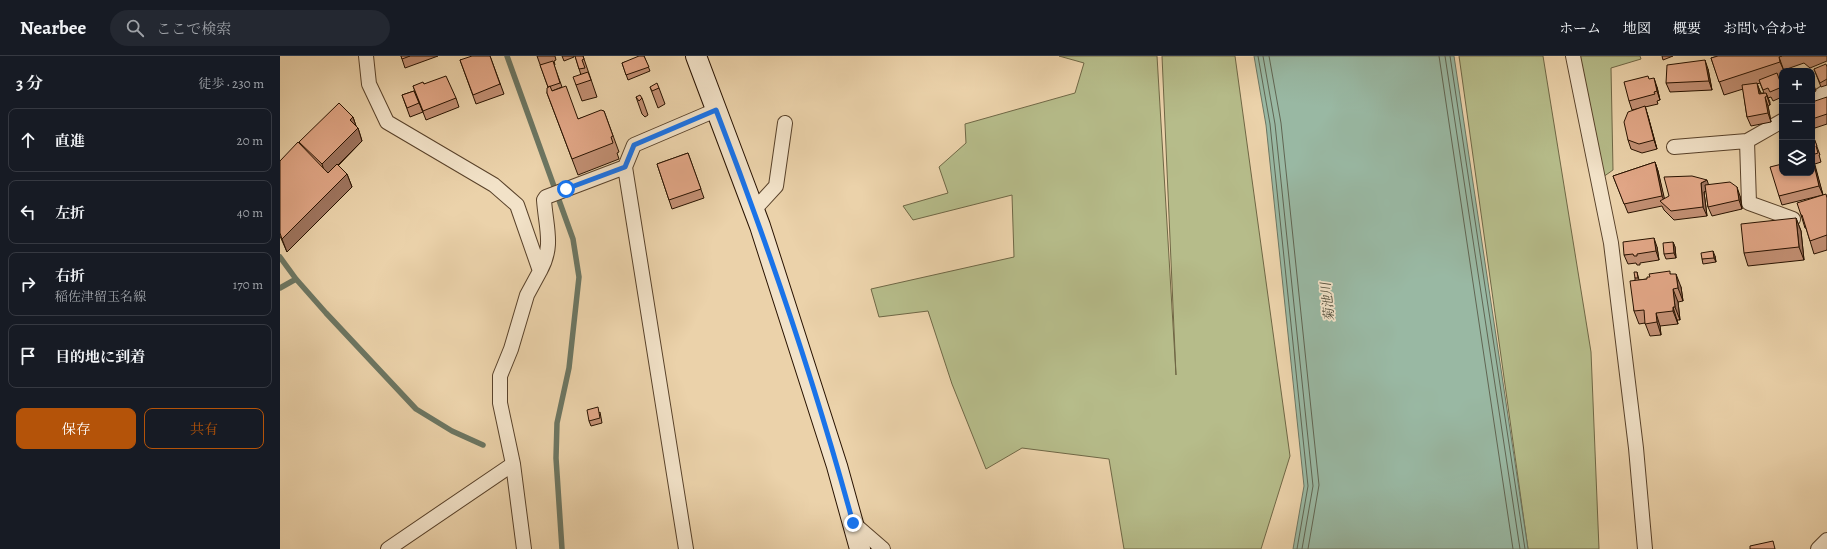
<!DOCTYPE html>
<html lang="ja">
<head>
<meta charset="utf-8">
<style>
	body { margin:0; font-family:Alegreya,"Noto Serif JP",serif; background:#242831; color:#f1f3f6 }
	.controls { position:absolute; right:12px; top:12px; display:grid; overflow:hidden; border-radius:8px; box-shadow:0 2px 6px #0003 }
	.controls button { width:36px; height:36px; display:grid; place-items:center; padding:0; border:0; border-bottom:1px solid #363941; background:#171b24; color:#f1f3f6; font:20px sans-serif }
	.stop { position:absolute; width:12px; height:12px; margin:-9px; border:3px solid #1a73e8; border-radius:50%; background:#fff }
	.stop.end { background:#1a73e8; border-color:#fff; box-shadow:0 1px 4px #0008 }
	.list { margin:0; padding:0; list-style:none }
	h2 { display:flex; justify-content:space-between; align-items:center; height:52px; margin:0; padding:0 16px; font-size:17px }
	h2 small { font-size:13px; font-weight:400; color:#9ea1a6 }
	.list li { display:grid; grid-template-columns:26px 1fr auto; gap:12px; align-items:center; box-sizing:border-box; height:64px; margin:0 8px 8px; padding:0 8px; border:1px solid #363941; border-radius:8px }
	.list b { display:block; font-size:15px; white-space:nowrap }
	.list p { margin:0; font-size:13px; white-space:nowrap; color:#9ea1a6 }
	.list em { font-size:13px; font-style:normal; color:#9ea1a6 }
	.actions { display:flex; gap:8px; padding:12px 16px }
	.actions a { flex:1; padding:9px 0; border:1px solid #b45309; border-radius:8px; text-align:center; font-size:14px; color:#b45309 }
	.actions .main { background:#b45309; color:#fff }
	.icon { flex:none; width:22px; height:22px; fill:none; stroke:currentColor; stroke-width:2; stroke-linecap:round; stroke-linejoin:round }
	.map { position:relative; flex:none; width:1547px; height:493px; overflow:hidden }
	header { display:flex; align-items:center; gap:24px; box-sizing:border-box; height:56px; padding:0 20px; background:#171b24; border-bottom:1px solid #363941 }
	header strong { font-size:19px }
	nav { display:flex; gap:22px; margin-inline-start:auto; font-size:14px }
	.search { width:280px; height:36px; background:#242831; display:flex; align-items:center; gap:10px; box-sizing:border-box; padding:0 14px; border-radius:22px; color:#9ea1a6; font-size:15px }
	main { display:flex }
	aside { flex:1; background:#171b24 }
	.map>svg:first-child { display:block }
	.green { fill:#b6bc8a; stroke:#6f6745 }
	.water { fill:#99b8a3; stroke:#6c7662 }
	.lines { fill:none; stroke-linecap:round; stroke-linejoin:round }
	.shore { stroke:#606552; stroke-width:1 }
	.stream { stroke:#6c7662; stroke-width:5.5 }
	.street-casing { stroke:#59422a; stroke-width:16 }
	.secondary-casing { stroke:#281200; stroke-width:22 }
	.street { stroke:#f2e2c8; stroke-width:14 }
	.secondary { stroke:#f2e2c8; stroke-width:20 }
	.wall { fill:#c28f73; stroke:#281200; fill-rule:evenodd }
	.shaded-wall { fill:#9e745e; stroke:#281200 }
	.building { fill:#e1a686; stroke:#281200 }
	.route { stroke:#1a73e8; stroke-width:5 }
	.labels { text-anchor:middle; stroke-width:3.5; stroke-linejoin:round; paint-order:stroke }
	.water-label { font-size:13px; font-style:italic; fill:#504c39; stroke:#f2e2c8 }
</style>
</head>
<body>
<header>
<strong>Nearbee</strong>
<div class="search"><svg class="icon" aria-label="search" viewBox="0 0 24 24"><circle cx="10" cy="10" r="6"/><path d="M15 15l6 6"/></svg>ここで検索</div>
<nav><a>ホーム</a><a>地図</a><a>概要</a><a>お問い合わせ</a></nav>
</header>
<main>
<aside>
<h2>3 分<small>徒歩 · 230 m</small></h2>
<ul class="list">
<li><svg class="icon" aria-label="ahead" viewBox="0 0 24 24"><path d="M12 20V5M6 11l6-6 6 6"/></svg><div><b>直進</b></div><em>20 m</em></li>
<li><svg class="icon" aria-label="left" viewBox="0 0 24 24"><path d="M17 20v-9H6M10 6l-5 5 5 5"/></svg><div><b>左折</b></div><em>40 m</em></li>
<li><svg class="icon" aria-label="right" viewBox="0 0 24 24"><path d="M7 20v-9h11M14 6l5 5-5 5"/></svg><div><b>右折</b><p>稲佐津留玉名線</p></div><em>170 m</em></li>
<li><svg class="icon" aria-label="arrive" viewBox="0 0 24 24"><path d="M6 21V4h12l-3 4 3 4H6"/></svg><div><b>目的地に到着</b></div></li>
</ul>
<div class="actions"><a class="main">保存</a><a>共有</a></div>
</aside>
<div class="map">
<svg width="1547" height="493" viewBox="0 0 1547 493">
	<rect width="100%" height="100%" fill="#ebd2aa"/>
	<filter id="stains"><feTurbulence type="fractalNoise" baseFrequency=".005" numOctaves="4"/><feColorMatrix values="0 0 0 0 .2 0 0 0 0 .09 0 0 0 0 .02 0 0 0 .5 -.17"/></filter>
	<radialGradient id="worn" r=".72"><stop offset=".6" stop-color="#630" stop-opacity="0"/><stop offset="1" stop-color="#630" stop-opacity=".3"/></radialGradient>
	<path class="green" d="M779 0H877L896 319 882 0H955L1010 400 981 493H844L829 403 742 392 706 413 672 328 648 255 599 261 591 233 734 201 732 139 633 164 623 150 668 137 659 111 686 87 685 68 795 37 804 7Z
		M1179 0H1263L1311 296 1319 493H1248Z
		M1300 0H1360L1361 3 1331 12 1333 114 1323 121Z"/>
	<path class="water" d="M974 0H1174L1248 493H1013L1024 430 986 69Z"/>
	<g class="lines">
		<path class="shore" d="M978 0 990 68 1028 430 1017 493
			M983 0 995 68 1033 430 1022 493
			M989 0 1001 67 1039 429 1028 493
			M1159 0 1233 493
			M1165 0 1240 493
			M1170 0 1245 493"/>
		<path class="stream" d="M227 0 293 183 299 221 289 312 277 367 276 402 282 493
			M0 201 16 223 46 257 136 353 172 375 203 389
			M0 232 16 223"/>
		<g class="street-casing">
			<path id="street" d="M86 0 89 28 107 66 214 129 237 149 260 215 247 239 231 293 220 320V347L233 408 244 493
				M1293 0 1331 187 1356 392 1365 493
				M1532 45 1547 35
				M1502 65 1467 85 1469 147 1513 163
				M1394 91 1467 85
				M474 154 496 130 505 67
				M260 215C274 190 266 172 264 144L266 141 345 111
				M573 467 603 493
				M108 493 233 408
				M406 493 345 111 354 89 436 54
				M1538 493 1547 484"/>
		</g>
		<g class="secondary-casing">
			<path id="secondary" d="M416 0 480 170 557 410 580 493"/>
		</g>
		<use href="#street" class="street"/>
		<use href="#secondary" class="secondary"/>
	</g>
	<path class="wall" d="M121 0H158L125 12Z
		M210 0 224 38 196 48 180 4Z
		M257 0H275L276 4 274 5 275 9H274L282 31 272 35 298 63 324 55 339 96 337 97 339 103 298 119 267 37 268 31Z
		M282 0H294V1L284 5Z
		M295 0H303L317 41 302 45 296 29 301 19Z
		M364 0 370 15 348 24 342 7Z
		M1382 0H1393L1383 4Z
		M1438 0H1547V5L1530 12 1524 7 1504 14V15H1502V20L1499 21 1502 30V41L1493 45 1491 41 1488 42 1490 49 1488 50 1491 66 1471 70 1467 61 1463 33 1444 39 1431 2ZM1480 27 1484 37H1481L1477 28Z
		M1547 11V29L1541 31 1534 13Z
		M1428 13 1432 34 1390 36 1386 27Z
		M1369 23 1377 31 1380 44 1377 45 1378 48 1365 51 1368 60 1377 93 1362 97 1351 93 1348 84 1361 52 1352 54 1349 45Z
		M1532 24 1536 35 1532 37Z
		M144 28 176 42 179 51 146 64 133 30Z
		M370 31 379 32 385 48 378 52Z
		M134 35 143 56 130 61 122 39Z
		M356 41 362 42 368 59 365 61 362 58Z
		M1547 41V68L1535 72 1532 63Z
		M73 61 76 70 78 72 82 85 58 110 67 118 72 131 7 196 0 180V105L20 88 19 86Z
		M1532 77 1540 99H1539L1541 106 1535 108 1533 104 1543 139 1502 149 1499 140 1532 117Z
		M408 97 424 142 392 153 377 108Z
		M1375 106 1378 115 1384 143 1429 129 1460 140 1462 153 1432 160 1428 151 1426 135 1424 136 1427 160 1394 164 1384 154 1382 150 1348 157 1333 120Z
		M1547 142V194L1534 198 1526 172H1525L1521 159Z
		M1516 162 1521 175 1524 204 1468 210 1464 197Z
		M1393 186 1395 191 1396 202 1386 203 1384 198Z
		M1377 191 1379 204 1360 207V209H1357L1356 207 1348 208 1344 199Z
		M1435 200 1436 206 1423 208 1422 203Z
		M1357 216 1359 224 1367 223 1391 218 1401 231 1403 245 1398 246 1400 264H1397L1398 268 1380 270 1381 279 1370 280 1365 267 1359 268 1354 255 1355 224V222Z
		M320 356 322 367 311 370 309 365Z"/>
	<path class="shaded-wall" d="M1499 1 1504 15 1500 6Z
		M1425 4 1428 13 1432 34 1429 25Z
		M1374 22 1377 31 1380 44 1377 35Z
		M1477 27 1480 36 1482 47 1479 38Z
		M1486 37 1490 46V49Z
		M1485 41 1488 50 1491 66 1488 57Z
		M1365 50 1368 60 1377 93 1374 84Z
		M73 61 77 73 78 72 82 85 46 121 42 108 70 64Z
		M1532 100 1535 109 1543 139 1539 130Z
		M1375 106 1378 115 1386 149 1382 140Z
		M67 118 72 131 7 196 2 183Z
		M1427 124 1430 133 1424 136 1427 160 1423 151 1421 127Z
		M1457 131 1460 140 1462 153 1459 144Z
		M1516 162 1521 175 1524 204 1519 191Z
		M1374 182 1377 191 1379 204 1376 195Z
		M1393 186 1395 191 1396 202 1394 197Z
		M1433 195 1435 200 1436 206 1434 202Z
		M1396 218 1401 231 1403 245 1398 232Z
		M1393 233 1398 246 1400 264 1395 251Z
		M1393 251 1397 264 1398 268 1393 255Z
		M1376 257 1380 270 1381 279 1377 266Z"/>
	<path class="building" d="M121 0H130L122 3Z
		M192 0H210L220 28 193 39 180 4Z
		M295 0H303L304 3 302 4 305 12 299 13Z
		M359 0H364L369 11 346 19 342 7Z
		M1438 0H1502L1499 1 1500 6 1439 26 1431 2Z
		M1425 4 1429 25 1386 27 1387 9Z
		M273 5 280 27 268 31 260 9Z
		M1546 8 1547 11V23L1540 27 1534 13Z
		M308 16 311 24 296 29 293 21Z
		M1497 17 1502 31 1490 36 1488 32 1483 34 1479 24Z
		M166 20 176 42 143 55 133 30 143 26 144 28Z
		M1368 20 1369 23 1374 22 1377 35 1374 36 1375 38 1349 45 1344 26Z
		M377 27 379 32 372 35 370 31Z
		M1477 27 1479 38 1486 37 1487 40 1485 41 1488 57 1467 61 1462 29Z
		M270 30 272 35 286 30 298 63 321 54 324 55 333 80 331 81 333 87 292 103 267 37V32Z
		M134 35 139 47 127 52 122 39Z
		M360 39 362 42 359 45 356 41Z
		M1547 41V58L1532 63V46Z
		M59 47 73 61 70 64 78 72 42 108 19 86Z
		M1365 50 1374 84 1359 88 1348 84 1344 66 1348 56Z
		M1532 77 1537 90H1536L1538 97 1532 99Z
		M18 86 48 117 57 108 67 118 2 183 0 177V105Z
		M408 97 421 133 389 144 377 108Z
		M1532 100 1539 130 1499 140 1490 111 1502 108V117H1532Z
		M1375 106 1382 140 1344 148 1333 120Z
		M1412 120 1427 124 1421 127 1423 151 1391 155 1380 145 1389 140 1384 121Z
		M1450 126 1457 131 1459 144 1428 151 1425 129Z
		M1546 138 1547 142V179L1530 185 1522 159H1521L1517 147Z
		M1516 162 1519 191 1464 197 1461 168Z
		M1374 182 1376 195 1357 198V200H1354L1353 198 1344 199 1343 186Z
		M1393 186 1394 197 1384 198 1383 187Z
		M1433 195 1434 202 1422 203 1421 197Z
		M1390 215V218H1396L1398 232 1393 233 1395 251H1393V255L1376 257 1377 266 1365 268 1364 254 1354 255 1350 225 1367 223V221H1370L1369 218Z
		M1354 216H1357L1358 222H1355Z
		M318 351 320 362 309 365 307 354Z
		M1493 485 1495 493H1470V490Z"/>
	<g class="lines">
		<path class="route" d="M286 133 345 111 354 89 436 54C488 189 535 327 573 467"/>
	</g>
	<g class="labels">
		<g class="water-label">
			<text transform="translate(1047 246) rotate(-96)" y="5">菊池川</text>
		</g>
	</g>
	<rect width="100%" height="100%" filter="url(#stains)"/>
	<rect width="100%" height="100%" fill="url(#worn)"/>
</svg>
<div class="controls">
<button>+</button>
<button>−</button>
<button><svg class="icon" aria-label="layers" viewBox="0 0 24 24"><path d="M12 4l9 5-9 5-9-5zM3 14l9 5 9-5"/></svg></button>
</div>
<div class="stop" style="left:286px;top:133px"></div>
<div class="stop end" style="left:573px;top:467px"></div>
</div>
</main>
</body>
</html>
